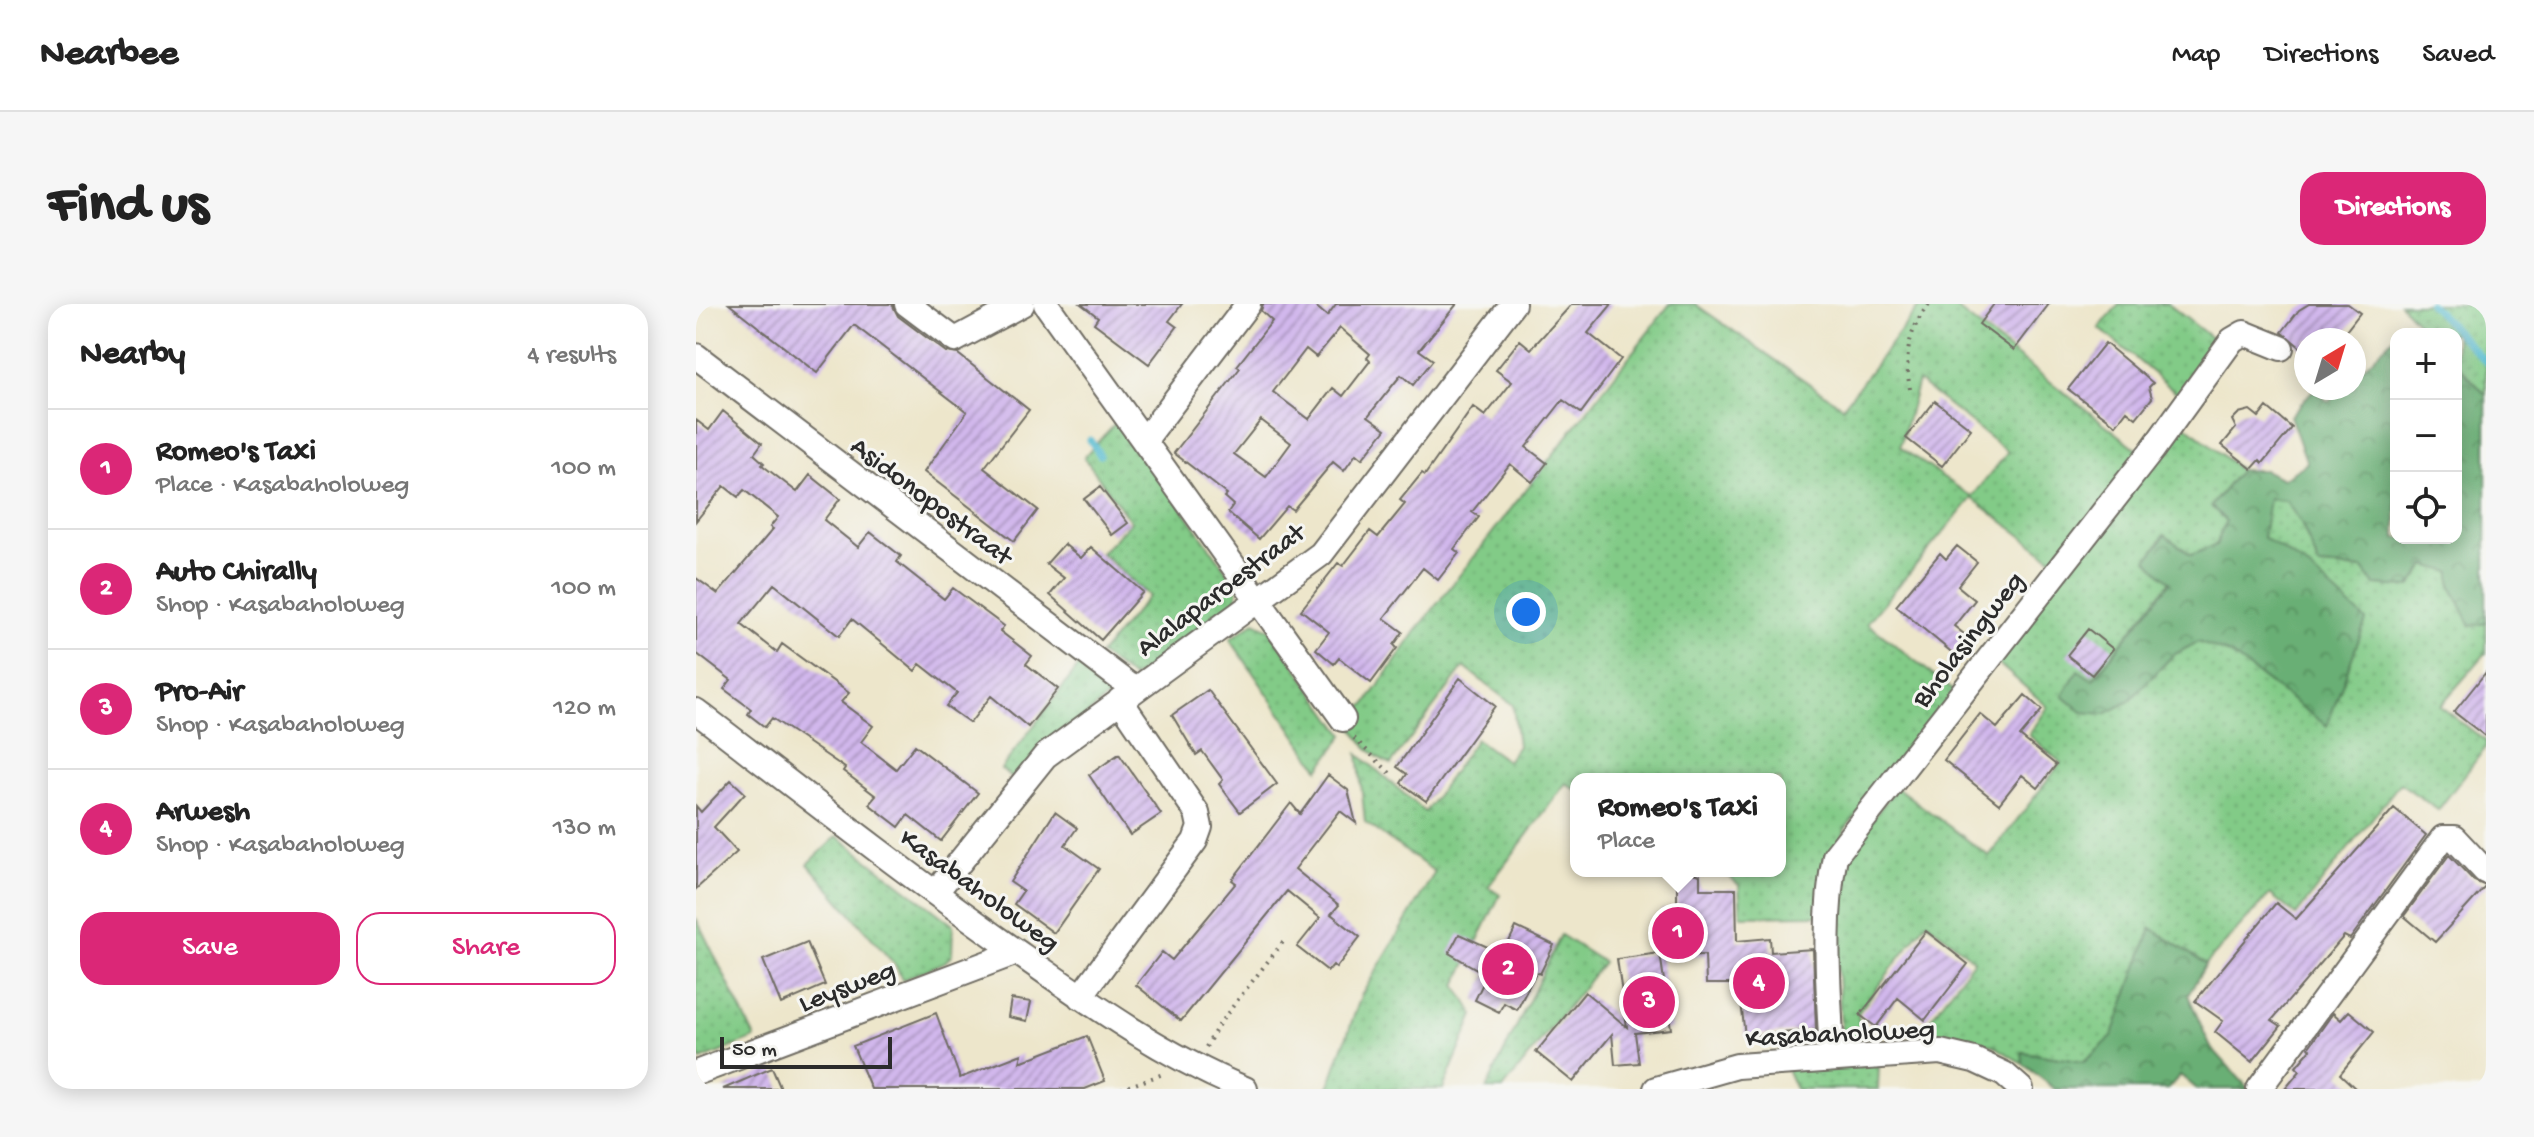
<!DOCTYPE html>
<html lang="en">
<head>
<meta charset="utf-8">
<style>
	body { margin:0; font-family:"Gochi Hand",sans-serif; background:#f6f6f6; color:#222 }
	.controls { position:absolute; right:24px; top:24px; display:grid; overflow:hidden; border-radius:16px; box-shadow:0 4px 20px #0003 }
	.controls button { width:72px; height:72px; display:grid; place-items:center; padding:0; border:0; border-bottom:2px solid #e0e0e0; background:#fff; color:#222; font:40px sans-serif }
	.compass { position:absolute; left:1598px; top:24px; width:72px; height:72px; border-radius:50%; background:#fff; box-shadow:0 4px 20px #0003; rotate:38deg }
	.scale { position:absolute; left:24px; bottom:20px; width:172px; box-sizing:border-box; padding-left:8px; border:4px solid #2b2b2b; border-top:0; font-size:22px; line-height:28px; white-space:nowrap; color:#2b2b2b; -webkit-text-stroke:6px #f6f6f2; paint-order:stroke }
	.you { position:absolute; left:830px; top:308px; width:28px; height:28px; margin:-20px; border:6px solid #fff; border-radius:50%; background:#1a73e8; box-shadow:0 0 0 12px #1a73e833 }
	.badge { display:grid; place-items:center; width:52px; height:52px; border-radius:50%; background:#db2777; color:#fff; font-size:26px; font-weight:700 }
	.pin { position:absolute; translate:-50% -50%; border:4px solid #fff; box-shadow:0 2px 8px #0006 }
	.popup { position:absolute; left:874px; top:469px; width:216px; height:104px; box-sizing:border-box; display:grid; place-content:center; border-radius:16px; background:#fff; filter:drop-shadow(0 2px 6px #0005); font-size:26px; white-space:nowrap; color:#767676 }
	.popup b { font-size:30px; color:#222 }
	.popup::after { content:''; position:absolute; left:50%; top:100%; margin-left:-16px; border:16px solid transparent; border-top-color:#fff }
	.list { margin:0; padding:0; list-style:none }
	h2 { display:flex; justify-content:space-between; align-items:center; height:104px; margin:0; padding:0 32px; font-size:34px }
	h2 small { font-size:26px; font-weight:400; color:#767676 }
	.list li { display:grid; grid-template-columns:52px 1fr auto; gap:24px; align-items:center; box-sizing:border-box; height:120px; padding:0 32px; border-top:2px solid #e0e0e0 }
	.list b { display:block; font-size:30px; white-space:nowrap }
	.list p { margin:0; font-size:26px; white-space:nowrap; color:#767676 }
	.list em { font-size:26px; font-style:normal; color:#767676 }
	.actions { display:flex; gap:16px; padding:24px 32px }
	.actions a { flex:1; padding:18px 0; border:2px solid #db2777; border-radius:24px; text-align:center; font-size:28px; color:#db2777 }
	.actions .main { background:#db2777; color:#fff }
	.icon { flex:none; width:44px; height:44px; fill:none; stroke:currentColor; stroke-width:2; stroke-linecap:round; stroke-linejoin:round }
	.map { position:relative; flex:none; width:1790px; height:785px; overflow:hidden; border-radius:24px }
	header { display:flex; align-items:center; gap:48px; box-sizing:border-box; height:112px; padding:0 40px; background:#fff; border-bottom:2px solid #e0e0e0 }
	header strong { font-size:38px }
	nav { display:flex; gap:44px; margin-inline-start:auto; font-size:28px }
	.intro { display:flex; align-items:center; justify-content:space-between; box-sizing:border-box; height:192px; padding:0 48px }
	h1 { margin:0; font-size:56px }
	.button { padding:20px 36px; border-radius:24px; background:#db2777; color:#fff; font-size:28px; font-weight:700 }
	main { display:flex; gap:48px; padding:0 48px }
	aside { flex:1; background:#fff; border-radius:24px; box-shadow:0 4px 20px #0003 }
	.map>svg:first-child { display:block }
	.grass { fill:url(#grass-dots); stroke:#567b59; stroke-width:2; fill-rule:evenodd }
	.forest { fill:url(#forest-crowns); stroke:#4a6d50; stroke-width:2 }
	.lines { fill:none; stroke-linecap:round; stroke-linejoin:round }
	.stream { stroke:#52bacf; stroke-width:7 }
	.building { fill:url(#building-hatch); fill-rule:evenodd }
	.minor-casing { stroke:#6f6c63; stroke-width:28 }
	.path { stroke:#6f6c63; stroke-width:4; stroke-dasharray:2 6; stroke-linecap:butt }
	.minor { stroke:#fff; stroke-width:24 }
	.labels { text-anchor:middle; stroke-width:6; stroke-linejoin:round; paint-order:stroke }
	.street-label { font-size:28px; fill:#2b2b2b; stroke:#f6f6f2 }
</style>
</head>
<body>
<header>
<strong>Nearbee</strong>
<nav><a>Map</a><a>Directions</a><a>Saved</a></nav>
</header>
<div class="intro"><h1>Find us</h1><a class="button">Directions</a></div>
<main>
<aside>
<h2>Nearby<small>4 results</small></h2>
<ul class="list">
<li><span class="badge">1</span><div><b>Romeo's Taxi</b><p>Place · Kasabaholoweg</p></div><em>100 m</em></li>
<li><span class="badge">2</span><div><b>Auto Chirally</b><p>Shop · Kasabaholoweg</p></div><em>100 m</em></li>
<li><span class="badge">3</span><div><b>Pro-Air</b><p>Shop · Kasabaholoweg</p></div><em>120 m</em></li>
<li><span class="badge">4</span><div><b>Arwesh</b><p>Shop · Kasabaholoweg</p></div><em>130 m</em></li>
</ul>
<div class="actions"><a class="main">Save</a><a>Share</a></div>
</aside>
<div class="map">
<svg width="1790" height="785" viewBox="0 0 1790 785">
	<defs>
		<pattern id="grass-dots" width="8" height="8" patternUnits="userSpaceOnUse" patternTransform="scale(2)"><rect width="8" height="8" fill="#82cb87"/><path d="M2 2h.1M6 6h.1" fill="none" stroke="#70ae75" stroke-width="1.8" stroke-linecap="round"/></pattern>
		<pattern id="forest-crowns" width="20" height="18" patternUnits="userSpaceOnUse" patternTransform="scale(2)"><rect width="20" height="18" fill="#69af74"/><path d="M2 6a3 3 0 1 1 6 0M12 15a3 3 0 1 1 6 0" fill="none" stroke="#578f5f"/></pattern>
		<pattern id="building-hatch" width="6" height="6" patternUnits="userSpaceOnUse" patternTransform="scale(2)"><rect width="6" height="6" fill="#d1b7ec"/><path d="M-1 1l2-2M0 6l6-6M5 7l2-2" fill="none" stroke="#aa95bf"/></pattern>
	</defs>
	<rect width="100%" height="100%" fill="#f6f6f2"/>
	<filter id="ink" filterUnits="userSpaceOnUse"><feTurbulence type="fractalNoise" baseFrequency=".0125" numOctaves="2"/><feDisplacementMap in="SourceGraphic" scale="16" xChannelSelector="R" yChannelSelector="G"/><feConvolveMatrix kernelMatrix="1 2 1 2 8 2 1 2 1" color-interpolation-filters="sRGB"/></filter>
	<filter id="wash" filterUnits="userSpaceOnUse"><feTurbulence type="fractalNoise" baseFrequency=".006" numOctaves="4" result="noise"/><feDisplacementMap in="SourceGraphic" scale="32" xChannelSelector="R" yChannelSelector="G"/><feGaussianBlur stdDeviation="1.8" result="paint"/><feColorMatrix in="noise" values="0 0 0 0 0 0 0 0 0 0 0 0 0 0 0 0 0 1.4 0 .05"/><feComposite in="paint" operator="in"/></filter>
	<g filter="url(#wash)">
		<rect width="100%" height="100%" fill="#ede6cb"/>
		<path class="grass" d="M974 0H999L1147 103 1225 0H1254L1446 149 1359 257 1276 194 1171 319 1259 388 1149 525 1124 611 1045 612 1043 581 1026 567H1084V475H880V486L870 479 792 583 804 591 760 681 778 711 747 785H632L665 692 739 568 669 518 662 450 729 508 780 435 811 457 822 442 817 401 768 363 695 460C673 452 662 432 650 413L670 400 721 326ZM1222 77 1312 148 1276 193 1204 143Z
			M1423 0H1472L1526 42 1487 94 1403 24Z
			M1704 0H1790V91L1760 59V30H1732Z
			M423 115 541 282V300L437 374 404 350 453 292 405 249 435 218 388 153Z
			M1486 118 1544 166 1515 202 1530 217 1520 241 1496 251 1468 231 1452 255 1474 277 1396 376 1382 367 1367 392 1432 398 1477 351 1502 338 1534 350 1630 421 1609 261 1567 233 1572 195 1590 197 1605 219 1623 262 1667 265 1679 281 1713 283 1730 261 1756 268 1775 321 1790 319V349L1744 402 1790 437V443L1742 506 1704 479 1600 611 1574 590 1510 660 1455 624 1417 733 1388 758 1327 748V760L1297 741 1235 730 1233 717 1278 656 1231 618 1162 709 1165 734 1146 739 1138 599 1144 561 1200 483 1293 552 1365 459 1333 431 1352 403 1297 355Z
			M559 318 573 325 648 431 623 465 534 335Z
			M385 359 414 384 415 390 317 475 305 465Z
			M141 532 257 621 256 651 249 658 206 676 200 662 112 560Z
			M0 614 59 734 5 756 0 744Z
			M865 631 907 658 807 785H790Z
			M1183 761 1182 785H1100L1091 765Z"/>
		<path class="forest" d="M1700 31V234H1760V59L1790 91V319L1775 322 1755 282V268L1730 261 1714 283 1679 281 1667 265 1623 262 1605 219 1590 197 1573 195 1567 233 1609 261 1670 316 1631 422 1534 350 1502 338 1477 351 1432 398 1409 410 1386 408 1367 392 1382 366 1397 376 1474 278 1451 256 1469 231 1495 251 1520 241 1530 217 1515 202 1544 166H1568L1587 175 1611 159 1594 112 1617 86 1633 98 1647 84H1658V73Z
			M1455 624 1510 660 1492 691 1514 742 1553 785H1501L1484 771 1472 785H1359L1327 760 1326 748 1388 758 1416 733Z"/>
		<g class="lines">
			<path class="stream" d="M1734 0 1790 58
				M394 136 404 151"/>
		</g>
		<g id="blocks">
			<path class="building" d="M33 0H196L202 12 250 48 262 50 333 106 288 164 342 206 318 237 228 168 271 108 158 21 121 69Z
				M385 0H486L473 17 481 23 453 60 398 19 402 13Z
				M567 0H617L631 12 640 0H761L723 46 737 56 717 81 705 71 672 112 690 125 666 155 660 150 648 167 637 158 597 206 591 202 563 235 532 208 537 201 528 193 531 190 478 149 544 64 541 62 576 17 565 7ZM644 24 674 50 671 54 674 57 647 92 637 84 613 115 577 88 610 45 620 53ZM565 116 595 139 570 173 538 150Z
				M876 0H916L892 29 925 55 885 109 867 96 830 143 851 159 836 178 814 160 776 208 783 213 758 245 763 249 742 276 727 264 688 314 707 328 698 341 701 344 675 379 643 354 638 360 620 345 633 328 605 306 642 259 647 262 674 227 682 233 709 200 704 196 726 169 729 171 777 103 789 112 816 78 800 66 824 36 835 45Z
				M1298 0H1353L1318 46 1283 20Z
				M1613 0H1652L1664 9 1643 36H1610V48L1586 28 1603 6Z
				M1409 39 1457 79 1453 83 1456 94 1440 114 1431 107 1420 121 1372 85Z
				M1239 97 1275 125 1246 162 1210 134Z
				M1571 103 1596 124 1567 159 1564 156 1556 165 1526 141 1540 124 1536 116 1543 109 1554 106 1563 113Z
				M27 107 66 139 58 150 68 159 66 161 101 188 114 171 144 195 128 216 162 243 174 228 205 252 201 258 248 295 257 284 308 322 304 327 336 352 330 360 362 385 332 423 295 392 274 419 250 402 261 389 224 360 219 367 156 315 143 332 78 280 45 320 81 348 86 340 153 389 145 398 177 422 165 438 200 465 219 441 282 489 245 537 212 511 203 523 173 500 180 492 147 467 149 464 76 414 69 423 52 410 55 405 28 385 35 376 0 349V274L22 290 77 225 74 223 82 213 48 186 42 193 28 182 0 217V116L13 126Z
				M404 183 432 219 416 231 388 195Z
				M368 240 385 254 395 243 447 288 405 336 354 291 368 274 350 260Z
				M1261 242 1281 258 1262 282 1279 296 1258 322 1273 334 1259 351 1200 302 1244 249 1250 255Z
				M1392 325 1417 345 1396 371 1371 351Z
				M1790 368V433L1758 408Z
				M764 374 799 402 730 497 705 479 711 470 701 463Z
				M512 386 581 480 544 508 523 480 527 476 506 447 500 451 476 411Z
				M1329 391 1346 406 1324 432 1360 461 1342 484 1326 471 1303 500 1248 456 1284 410 1301 424Z
				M423 450 465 510 434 531 393 471Z
				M632 471 652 486 660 519 644 507 599 565 643 601 635 610 664 633 640 664 637 661 632 667 601 643 624 614 591 587 485 717 440 681 466 648 476 656 540 579 536 576 595 499 604 510Z
				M35 476 49 489 18 523 41 548 0 585V502L5 508Z
				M1698 504 1730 531 1654 635 1648 632 1576 716 1585 722 1556 758 1519 728 1527 717 1499 697 1580 599 1600 615Z
				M359 508 381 524 369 541 403 565 358 629 318 600 327 587 314 578Z
				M1753 551 1778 577 1790 582 1739 638 1708 612Z
				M988 567 1004 571V585H1040L1041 637 1074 634 1075 648 1117 645 1120 726 1049 732 1043 680H1010L1009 651 967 652 965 606 981 605V572Z
				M820 623 858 641 844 670 840 668 821 706 808 699 803 708 779 696 791 671 753 649 763 630 807 650Z
				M1230 627 1272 660 1229 716 1202 694 1180 723 1164 711Z
				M111 638 129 681 85 700 67 656Z
				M964 649 975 725 939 729 943 759 919 761 916 730 877 778 840 748 889 688 931 723 921 655Z
				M315 695 335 698 331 717 312 713Z
				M1653 707 1678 728 1644 770 1660 785H1589L1604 767 1600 763 1615 745 1613 743 1637 709 1645 716Z
				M240 709 264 774 326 750 324 758 391 732 409 777 389 785H175L157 742Z
				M76 764 85 785H27Z"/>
		</g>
	</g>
	<g filter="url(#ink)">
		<use href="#blocks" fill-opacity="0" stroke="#6f6c63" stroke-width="2"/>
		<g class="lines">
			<g class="minor-casing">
				<path id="minor" d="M211 0 259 36 326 0
					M350 0 647 415
					M0 52 438 385
					M448 137 552 0
					M0 407C103 486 205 566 311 641 388 695 462 749 549 785
					M239 589 349 452 625 250 817 0
					M384 693 499 537 504 523 501 509 424 396
					M1136 753C1133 686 1126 618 1139 552L1457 145 1536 36 1548 29 1585 44
					M0 769 321 648
					M960 785 1041 762 1244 748 1278 756 1308 770 1325 785
					M1563 785 1747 534H1758L1789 567"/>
			</g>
			<path class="path" d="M1214 85C1208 52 1212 27 1233 0
				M658 434 694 469
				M510 743 523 720 587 638
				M425 785 467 770"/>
			<use href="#minor" class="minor"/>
		</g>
	</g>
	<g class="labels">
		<g class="street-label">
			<text transform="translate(237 195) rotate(37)" y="10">Asidonopostraat</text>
			<text transform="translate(523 284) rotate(-37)" y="10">Alalaparoestraat</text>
			<text transform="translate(1270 334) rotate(-52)" y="10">Bholasingweg</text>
			<text transform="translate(285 584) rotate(36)" y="10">Kasabaholoweg</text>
			<text transform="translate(150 680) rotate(-21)" y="10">Leysweg</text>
			<text transform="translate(1144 727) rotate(-3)" y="10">Kasabaholoweg</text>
		</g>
	</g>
</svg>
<div class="controls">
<button>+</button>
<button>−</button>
<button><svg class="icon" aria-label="locate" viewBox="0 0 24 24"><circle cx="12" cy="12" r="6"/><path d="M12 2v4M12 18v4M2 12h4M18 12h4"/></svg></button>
</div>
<svg class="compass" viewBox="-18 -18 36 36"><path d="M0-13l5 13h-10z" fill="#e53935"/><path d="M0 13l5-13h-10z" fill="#767676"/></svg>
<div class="scale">50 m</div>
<div class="you"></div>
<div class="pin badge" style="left:982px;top:629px">1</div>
<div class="popup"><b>Romeo's Taxi</b>Place</div>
<div class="pin badge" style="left:812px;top:665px">2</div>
<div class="pin badge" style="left:953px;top:698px">3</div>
<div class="pin badge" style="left:1063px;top:679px">4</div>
</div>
</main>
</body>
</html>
